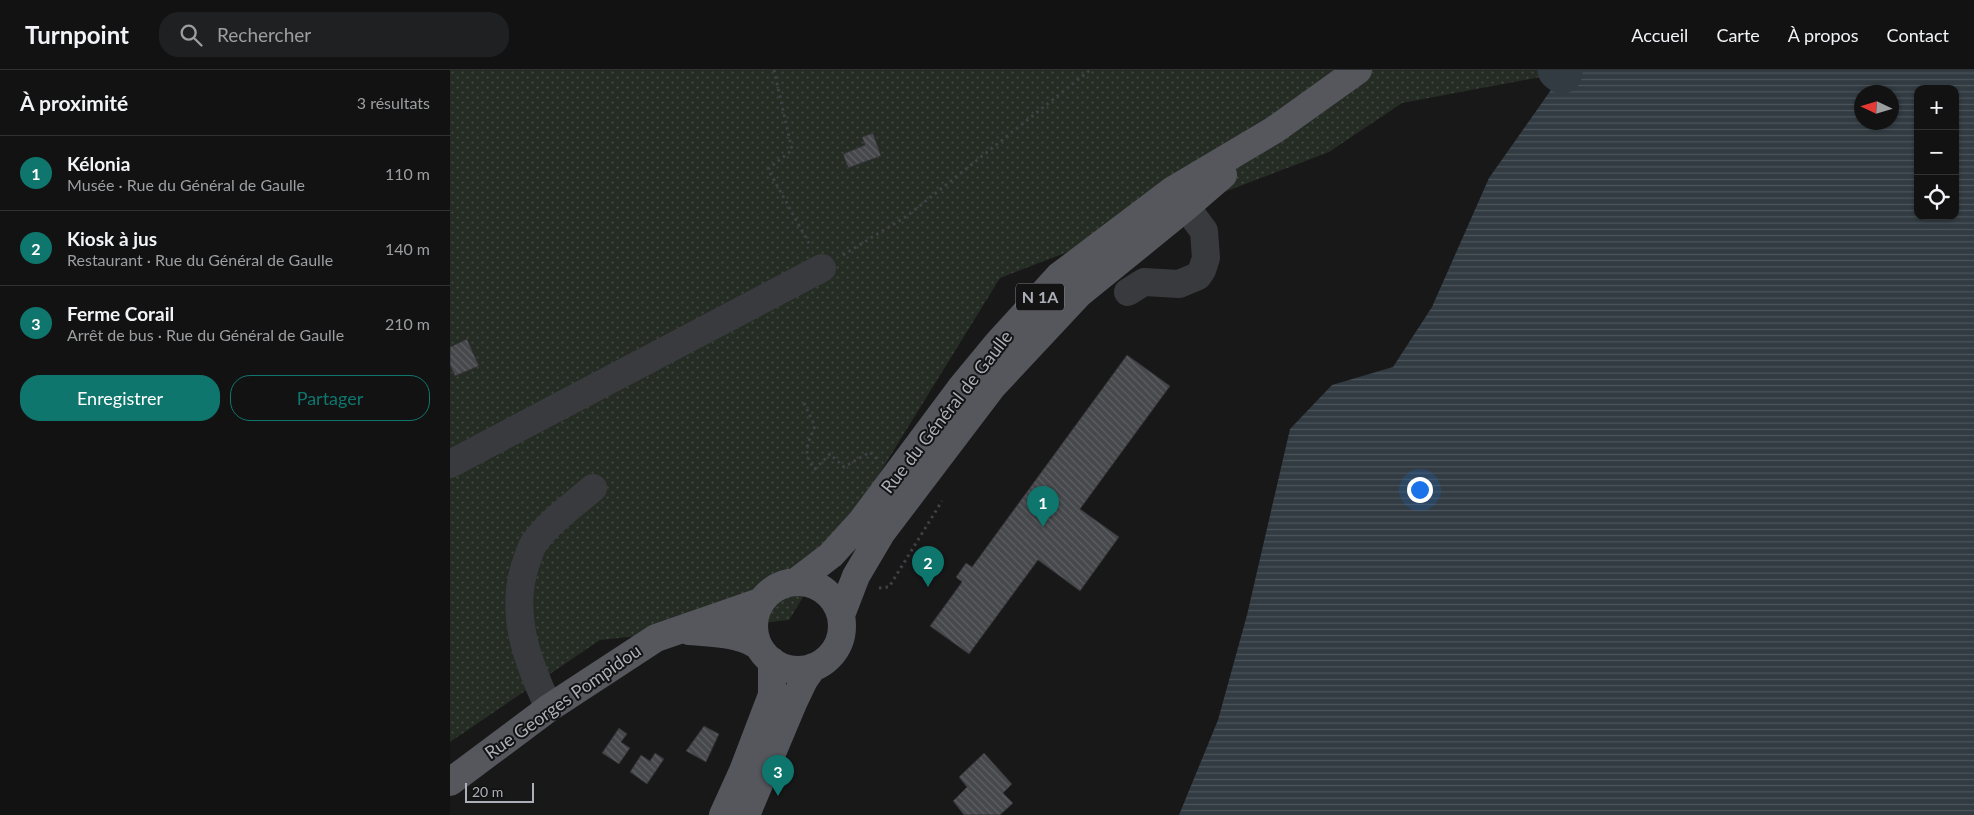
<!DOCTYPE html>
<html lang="fr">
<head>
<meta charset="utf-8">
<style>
	body { margin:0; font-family:Lato,sans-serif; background:#1f2021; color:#f1f3f6 }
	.controls { position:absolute; right:15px; top:15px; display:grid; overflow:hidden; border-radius:10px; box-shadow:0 1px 4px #0004 }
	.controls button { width:45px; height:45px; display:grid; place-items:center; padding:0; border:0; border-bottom:1px solid #313233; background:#121213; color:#f1f3f6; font:25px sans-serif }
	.compass { position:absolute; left:1404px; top:15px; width:45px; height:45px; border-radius:50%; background:#121213; box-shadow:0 1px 4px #0004; rotate:274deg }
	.scale { position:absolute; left:15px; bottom:12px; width:69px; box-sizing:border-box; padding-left:5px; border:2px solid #abb0b8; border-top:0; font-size:14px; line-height:18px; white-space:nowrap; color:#abb0b8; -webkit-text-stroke:4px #131314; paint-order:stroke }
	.you { position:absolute; left:969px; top:419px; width:18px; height:18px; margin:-12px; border:4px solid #fff; border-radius:50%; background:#1a73e8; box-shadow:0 0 0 8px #1a73e833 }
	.badge { display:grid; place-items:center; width:32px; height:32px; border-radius:50%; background:#0f766e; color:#fff; font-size:16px; font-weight:700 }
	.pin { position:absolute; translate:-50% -41px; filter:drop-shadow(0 1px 2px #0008) }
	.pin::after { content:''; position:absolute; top:26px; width:18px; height:15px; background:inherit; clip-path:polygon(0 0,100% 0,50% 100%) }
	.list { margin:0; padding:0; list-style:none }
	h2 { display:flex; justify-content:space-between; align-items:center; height:65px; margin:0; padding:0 20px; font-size:21px }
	h2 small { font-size:16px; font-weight:400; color:#9c9ea0 }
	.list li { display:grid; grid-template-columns:32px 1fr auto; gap:15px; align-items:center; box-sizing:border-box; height:75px; padding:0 20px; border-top:1px solid #313233 }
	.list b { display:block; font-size:19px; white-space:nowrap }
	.list p { margin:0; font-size:16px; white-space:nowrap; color:#9c9ea0 }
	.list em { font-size:16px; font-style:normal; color:#9c9ea0 }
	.actions { display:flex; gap:10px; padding:15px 20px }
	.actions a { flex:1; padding:11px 0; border:1px solid #0f766e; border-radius:20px; text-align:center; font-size:18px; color:#0f766e }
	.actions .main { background:#0f766e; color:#fff }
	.icon { flex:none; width:28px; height:28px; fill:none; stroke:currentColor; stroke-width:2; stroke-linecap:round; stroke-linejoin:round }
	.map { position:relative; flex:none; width:1524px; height:745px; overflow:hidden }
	header { display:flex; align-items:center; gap:30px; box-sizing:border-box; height:70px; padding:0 25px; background:#121213; border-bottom:1px solid #313233 }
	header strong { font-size:24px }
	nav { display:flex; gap:28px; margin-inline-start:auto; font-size:18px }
	.search { width:350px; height:45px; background:#1f2021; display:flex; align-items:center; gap:12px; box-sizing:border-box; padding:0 18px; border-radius:20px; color:#9c9ea0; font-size:19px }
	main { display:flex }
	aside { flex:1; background:#121213 }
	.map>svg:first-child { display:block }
	.grass { fill:url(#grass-dots) }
	.water { fill:url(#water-rules); fill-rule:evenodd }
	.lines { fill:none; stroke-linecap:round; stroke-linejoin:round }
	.river { stroke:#313b41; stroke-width:41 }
	.building { fill:url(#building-back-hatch); stroke:#323235 }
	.path { stroke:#3f4145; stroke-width:3; stroke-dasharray:2.5 4; stroke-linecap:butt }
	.minor { stroke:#393a3e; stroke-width:28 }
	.major { stroke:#55575d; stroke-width:28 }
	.labels { text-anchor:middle; stroke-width:4; stroke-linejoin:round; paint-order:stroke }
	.shield { fill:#131314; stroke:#7d8187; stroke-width:1 }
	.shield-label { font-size:16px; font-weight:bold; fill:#abb0b8 }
	.street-label { font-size:18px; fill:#abb0b8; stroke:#131314 }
</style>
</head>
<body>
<header>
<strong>Turnpoint</strong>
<div class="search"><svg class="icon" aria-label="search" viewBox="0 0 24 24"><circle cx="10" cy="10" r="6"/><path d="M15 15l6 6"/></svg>Rechercher</div>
<nav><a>Accueil</a><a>Carte</a><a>À propos</a><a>Contact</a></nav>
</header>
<main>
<aside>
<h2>À proximité<small>3 résultats</small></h2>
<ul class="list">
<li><span class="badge">1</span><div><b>Kélonia</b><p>Musée · Rue du Général de Gaulle</p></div><em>110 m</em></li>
<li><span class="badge">2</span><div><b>Kiosk à jus</b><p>Restaurant · Rue du Général de Gaulle</p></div><em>140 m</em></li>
<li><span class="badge">3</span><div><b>Ferme Corail</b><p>Arrêt de bus · Rue du Général de Gaulle</p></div><em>210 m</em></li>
</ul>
<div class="actions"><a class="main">Enregistrer</a><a>Partager</a></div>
</aside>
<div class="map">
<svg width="1524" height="745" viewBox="0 0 1524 745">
	<defs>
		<pattern id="grass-dots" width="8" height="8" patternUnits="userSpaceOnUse" patternTransform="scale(1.25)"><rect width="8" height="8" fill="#242c24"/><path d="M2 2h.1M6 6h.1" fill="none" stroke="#414842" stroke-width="1.8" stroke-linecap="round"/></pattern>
		<pattern id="water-rules" width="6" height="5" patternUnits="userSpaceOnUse" patternTransform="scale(1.25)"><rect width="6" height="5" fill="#313b41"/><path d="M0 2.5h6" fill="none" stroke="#4c555a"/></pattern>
		<pattern id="building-back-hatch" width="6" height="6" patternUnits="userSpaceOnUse" patternTransform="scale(1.25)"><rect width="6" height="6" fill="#47484c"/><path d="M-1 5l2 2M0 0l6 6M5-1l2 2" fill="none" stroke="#5f6064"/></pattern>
	</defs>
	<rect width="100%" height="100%" fill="#181819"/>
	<path class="grass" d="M0 0H1115L1112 3 952 33 879 82 550 208 339 550 150 570 0 672Z"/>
	<path class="water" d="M1115 0H1524V745H729L768 650 797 545 840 359 882 315 943 297 982 237 1039 108ZM1468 19H1505V146H1468ZM1412 22H1442V52H1412Z"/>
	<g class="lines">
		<path class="river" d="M1108 0 1112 3"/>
	</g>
	<path class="building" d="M423 63 431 86 398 98 393 84 415 75 412 67Z
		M17 269 29 296 5 306 0 295V277Z
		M677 285 720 316 630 439 669 467 630 521 588 490 519 584 480 556 512 512 506 507 516 493 522 497Z
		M254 656 269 664 256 692 236 681Z
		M169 658 177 664 171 672 180 678 169 694 152 683Z
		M205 683 214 689 197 714 180 702 191 685 200 691Z
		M534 683 562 714 553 723 563 733 550 745H514L503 731 517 717 509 707Z"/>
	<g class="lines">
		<path class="path" d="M324 0 342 80 318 99 361 177
			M393 185 457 146 640 0
			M354 333 365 356C358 374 351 383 365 399L380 384 394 397 420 382 428 390
			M429 518 439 517 492 431
			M388 595 403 567"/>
		<path class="minor" d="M678 222 694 212 729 214 748 206 752 200 756 188 754 161 736 137
			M0 394 372 198
			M99 638C77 591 58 541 77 490 79 485 81 477 84 473 100 451 123 435 143 418"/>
		<path class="major" d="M347 511 381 485 411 452 510 319 548 273 609 206 723 120 824 60 908 0
			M304 556a44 44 0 1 1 88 0a44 44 0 1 1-88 0Z
			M391 545 406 506 432 462 542 317 629 224 736 137 773 105
			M239 561C262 563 287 563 307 575
			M0 712 99 638 206 568 310 532
			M273 745 293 701 322 625V591
			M296 745 343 633 354 610 363 597"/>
	</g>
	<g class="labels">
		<rect class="shield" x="566" y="213.5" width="48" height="27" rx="4"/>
		<g class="shield-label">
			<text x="590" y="233">N 1A</text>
		</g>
		<g class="street-label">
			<text transform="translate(497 342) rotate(-52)" y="6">Rue du Général de Gaulle</text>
			<text transform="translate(113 632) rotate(-35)" y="6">Rue Georges Pompidou</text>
		</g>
	</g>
</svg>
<div class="controls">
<button>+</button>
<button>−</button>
<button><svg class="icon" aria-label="locate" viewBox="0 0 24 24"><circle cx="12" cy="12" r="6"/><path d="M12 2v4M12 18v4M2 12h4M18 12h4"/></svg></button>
</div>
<svg class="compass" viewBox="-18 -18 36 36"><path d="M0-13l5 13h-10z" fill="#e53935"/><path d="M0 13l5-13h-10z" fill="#9c9ea0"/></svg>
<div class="scale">20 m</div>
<div class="you"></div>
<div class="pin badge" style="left:593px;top:457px">1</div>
<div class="pin badge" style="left:478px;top:517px">2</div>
<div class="pin badge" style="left:328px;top:726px">3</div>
</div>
</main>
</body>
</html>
